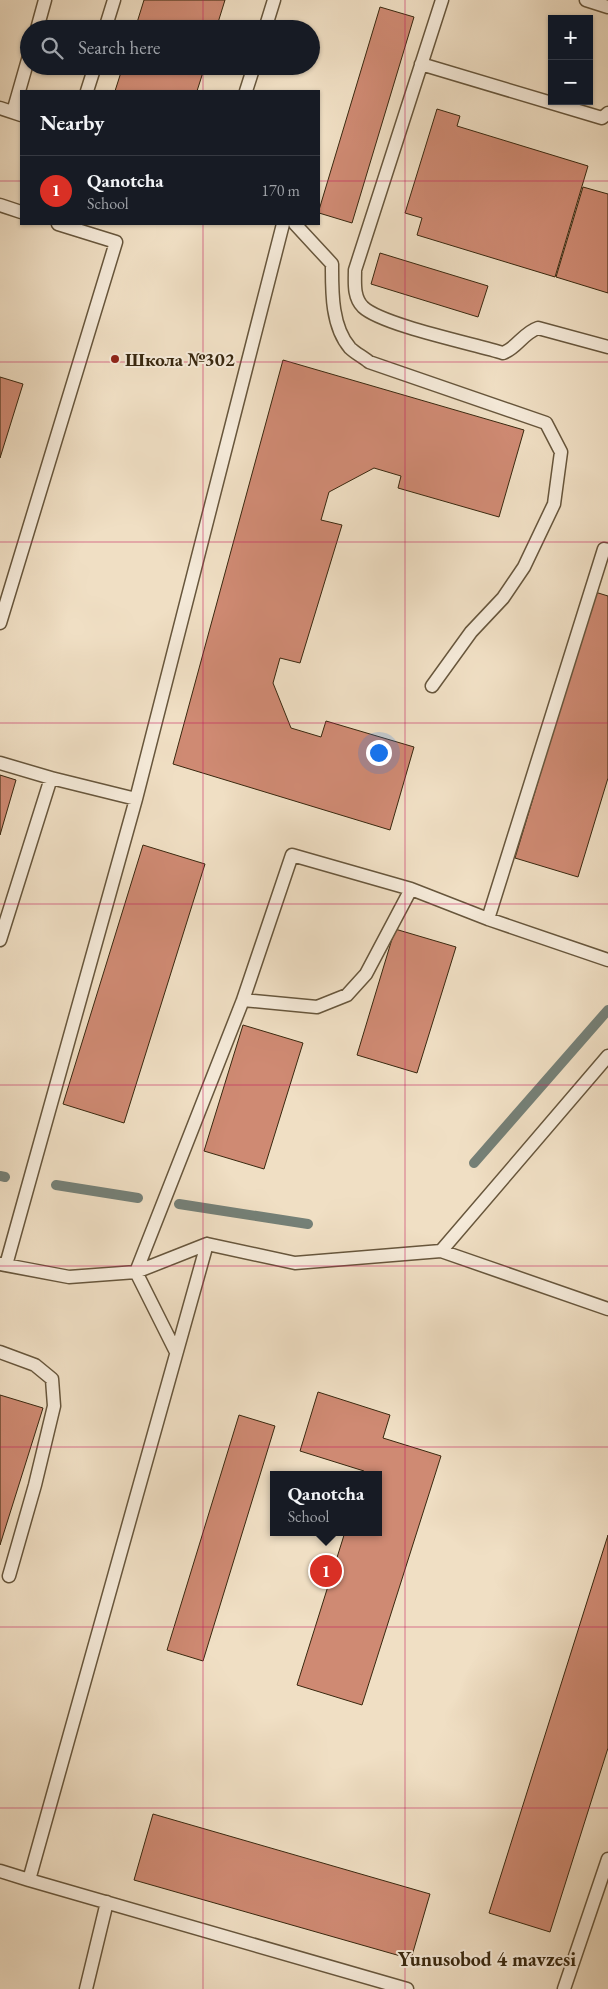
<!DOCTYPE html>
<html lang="en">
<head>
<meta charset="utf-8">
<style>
	body { margin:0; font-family:"EB Garamond",serif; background:#20242c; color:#f1f3f6 }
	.controls { position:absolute; right:15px; top:15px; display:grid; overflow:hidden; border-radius:0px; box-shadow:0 1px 4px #0004 }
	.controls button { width:45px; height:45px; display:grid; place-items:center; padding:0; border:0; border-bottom:1px solid #363941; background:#171b24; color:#f1f3f6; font:25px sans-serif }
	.you { position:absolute; left:378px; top:752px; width:18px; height:18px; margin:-12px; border:4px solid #fff; border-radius:50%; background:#1a73e8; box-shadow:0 0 0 8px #1a73e833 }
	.badge { display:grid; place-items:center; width:32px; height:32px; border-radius:50%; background:#d93025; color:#fff; font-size:16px; font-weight:700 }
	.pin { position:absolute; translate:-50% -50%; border:2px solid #fff; box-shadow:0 1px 5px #0006 }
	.popup { position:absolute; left:270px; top:1471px; width:112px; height:65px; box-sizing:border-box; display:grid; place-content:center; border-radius:0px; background:#171b24; filter:drop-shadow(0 1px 4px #0005); font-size:16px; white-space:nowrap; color:#9ea1a6 }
	.popup b { font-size:19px; color:#f1f3f6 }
	.popup::after { content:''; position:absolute; left:50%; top:100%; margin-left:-10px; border:10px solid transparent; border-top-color:#171b24 }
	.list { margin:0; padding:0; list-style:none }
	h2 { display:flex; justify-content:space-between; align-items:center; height:65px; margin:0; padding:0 20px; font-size:21px }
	h2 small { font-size:16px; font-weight:400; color:#9ea1a6 }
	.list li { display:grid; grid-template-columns:32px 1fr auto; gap:15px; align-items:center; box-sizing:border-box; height:70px; padding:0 20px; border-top:1px solid #363941 }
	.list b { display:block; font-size:19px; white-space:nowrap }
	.list p { margin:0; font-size:16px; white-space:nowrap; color:#9ea1a6 }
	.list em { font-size:16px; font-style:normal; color:#9ea1a6 }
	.icon { flex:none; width:28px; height:28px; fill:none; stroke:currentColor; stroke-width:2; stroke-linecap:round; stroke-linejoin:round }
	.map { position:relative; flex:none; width:608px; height:1989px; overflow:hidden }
	.search { position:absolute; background:#171b24; box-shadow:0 1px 4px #0004; left:20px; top:20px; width:300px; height:55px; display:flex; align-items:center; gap:12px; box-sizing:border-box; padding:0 18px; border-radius:28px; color:#9ea1a6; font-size:19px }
	.panel { position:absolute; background:#171b24; box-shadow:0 1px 4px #0004; left:20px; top:90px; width:300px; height:135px; border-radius:0px }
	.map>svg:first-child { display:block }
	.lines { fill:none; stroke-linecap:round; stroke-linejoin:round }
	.stream { stroke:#758077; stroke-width:10 }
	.building { fill:#cf8a73; stroke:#39280f }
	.lane-casing { stroke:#67563c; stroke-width:15 }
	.lane { stroke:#f5ead9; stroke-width:12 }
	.grid { fill:none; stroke:#c2185b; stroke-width:1; stroke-opacity:0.55 }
	.poi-dot { fill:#8f2418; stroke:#f5ead9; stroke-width:2 }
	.labels { text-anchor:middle; stroke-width:4; stroke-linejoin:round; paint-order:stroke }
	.poi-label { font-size:19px; font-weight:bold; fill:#39280f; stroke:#f5ead9; text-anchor:start }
	.neighbourhood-label { font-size:20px; font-weight:bold; fill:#39280f; stroke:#f5ead9 }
</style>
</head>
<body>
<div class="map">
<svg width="608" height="1989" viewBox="0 0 608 1989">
	<rect width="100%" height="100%" fill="#f0dfc4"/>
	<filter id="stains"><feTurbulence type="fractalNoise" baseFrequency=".004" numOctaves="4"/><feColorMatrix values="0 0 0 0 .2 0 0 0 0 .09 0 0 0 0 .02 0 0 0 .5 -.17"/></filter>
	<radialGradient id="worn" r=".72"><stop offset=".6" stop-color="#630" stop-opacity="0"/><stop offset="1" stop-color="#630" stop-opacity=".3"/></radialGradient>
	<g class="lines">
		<path class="stream" d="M474 1163 608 1010
			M0 1176 5 1177
			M56 1185 138 1198
			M179 1204 308 1224"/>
	</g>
	<path class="building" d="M144 0H225L216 29H135Z
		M380 7 414 17 352 223 319 213V210Z
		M123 66H205L197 91H115Z
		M437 109 460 116 457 126 588 166 555 277 417 235 422 218 405 213Z
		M583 187 608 194V293L556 277Z
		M380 253 488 286 478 317 371 284Z
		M283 360 524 430 499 517 398 488 401 476 374 468 329 492 321 520 342 525 300 663 280 658 273 683 291 728 321 737 326 721 414 747 390 830 173 764Z
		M0 377 23 384 0 458Z
		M595 592 608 596V778L578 877 515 858Z
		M0 775 16 780 0 835Z
		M143 845 205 864 124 1123 63 1104Z
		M395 929 456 947 417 1073 357 1055Z
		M243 1025 303 1043 264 1169 204 1151Z
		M318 1392 390 1415 383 1438 441 1456 362 1705 297 1685 345 1532H378V1475H363L364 1471 300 1451Z
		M0 1395 43 1408 0 1545Z
		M239 1415 275 1426 203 1661 167 1650Z
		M608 1535V1748L550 1932 489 1913Z
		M153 1814 430 1894 411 1959 134 1880Z"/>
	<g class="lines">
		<g class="lane-casing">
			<path id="lane" d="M442 0 355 270C355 282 353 297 363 307 382 325 474 344 503 353 517 348 523 333 538 328L608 347
				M586 0 608 7
				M37 29 45 0
				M105 29 114 0
				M265 29 274 0
				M421 64 602 118 608 113
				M87 91 95 66
				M246 91 254 66
				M0 108 21 115
				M13 112 29 56
				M0 205 21 212
				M295 224 332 264C332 290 331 326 350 348 355 353 363 357 369 362L546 423 561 452 554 504 524 567 503 598 471 632 432 686
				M0 623 116 242 58 224
				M0 763 51 778 136 799
				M488 919 604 549 608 550
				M0 940 51 778
				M243 1000 317 1007 347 995 366 974 411 889
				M207 1244 29 1880 407 1989
				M441 1251 608 1309
				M0 1264 69 1277 136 1272 207 1244 295 1263 441 1251 608 1056
				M6 1265 136 799 283 224
				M0 1352 35 1365 52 1379 54 1406 35 1485 9 1576
				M176 1352 136 1272 243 1000 292 855 411 889 488 919 608 960
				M0 1871 29 1880
				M86 1989 107 1902
				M564 1989 608 1859"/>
		</g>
		<use href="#lane" class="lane"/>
	</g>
	<path class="grid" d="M203 0V29M405 0V1989M203 66V91M0 181H21M319 181H608M203 224V1989M0 362H608M0 542H608M0 723H608M0 904H608M0 1085H608M0 1266H608M0 1447H608M0 1627H608M0 1808H608"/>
	<circle class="poi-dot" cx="115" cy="359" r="5"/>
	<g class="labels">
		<g class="poi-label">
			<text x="125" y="366">Школа №302</text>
		</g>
		<g class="neighbourhood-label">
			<text x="487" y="1966">Yunusobod 4 mavzesi</text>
		</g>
	</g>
	<rect width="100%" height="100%" filter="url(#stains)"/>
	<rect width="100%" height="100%" fill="url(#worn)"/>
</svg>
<div class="controls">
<button>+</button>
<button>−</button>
</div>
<div class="you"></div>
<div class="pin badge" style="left:326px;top:1571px">1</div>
<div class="popup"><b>Qanotcha</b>School</div>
<div class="search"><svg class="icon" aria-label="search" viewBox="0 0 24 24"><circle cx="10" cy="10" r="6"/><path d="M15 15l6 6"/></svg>Search here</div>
<section class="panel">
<h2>Nearby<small></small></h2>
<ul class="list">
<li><span class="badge">1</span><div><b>Qanotcha</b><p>School</p></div><em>170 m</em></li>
</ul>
</section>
</div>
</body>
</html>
